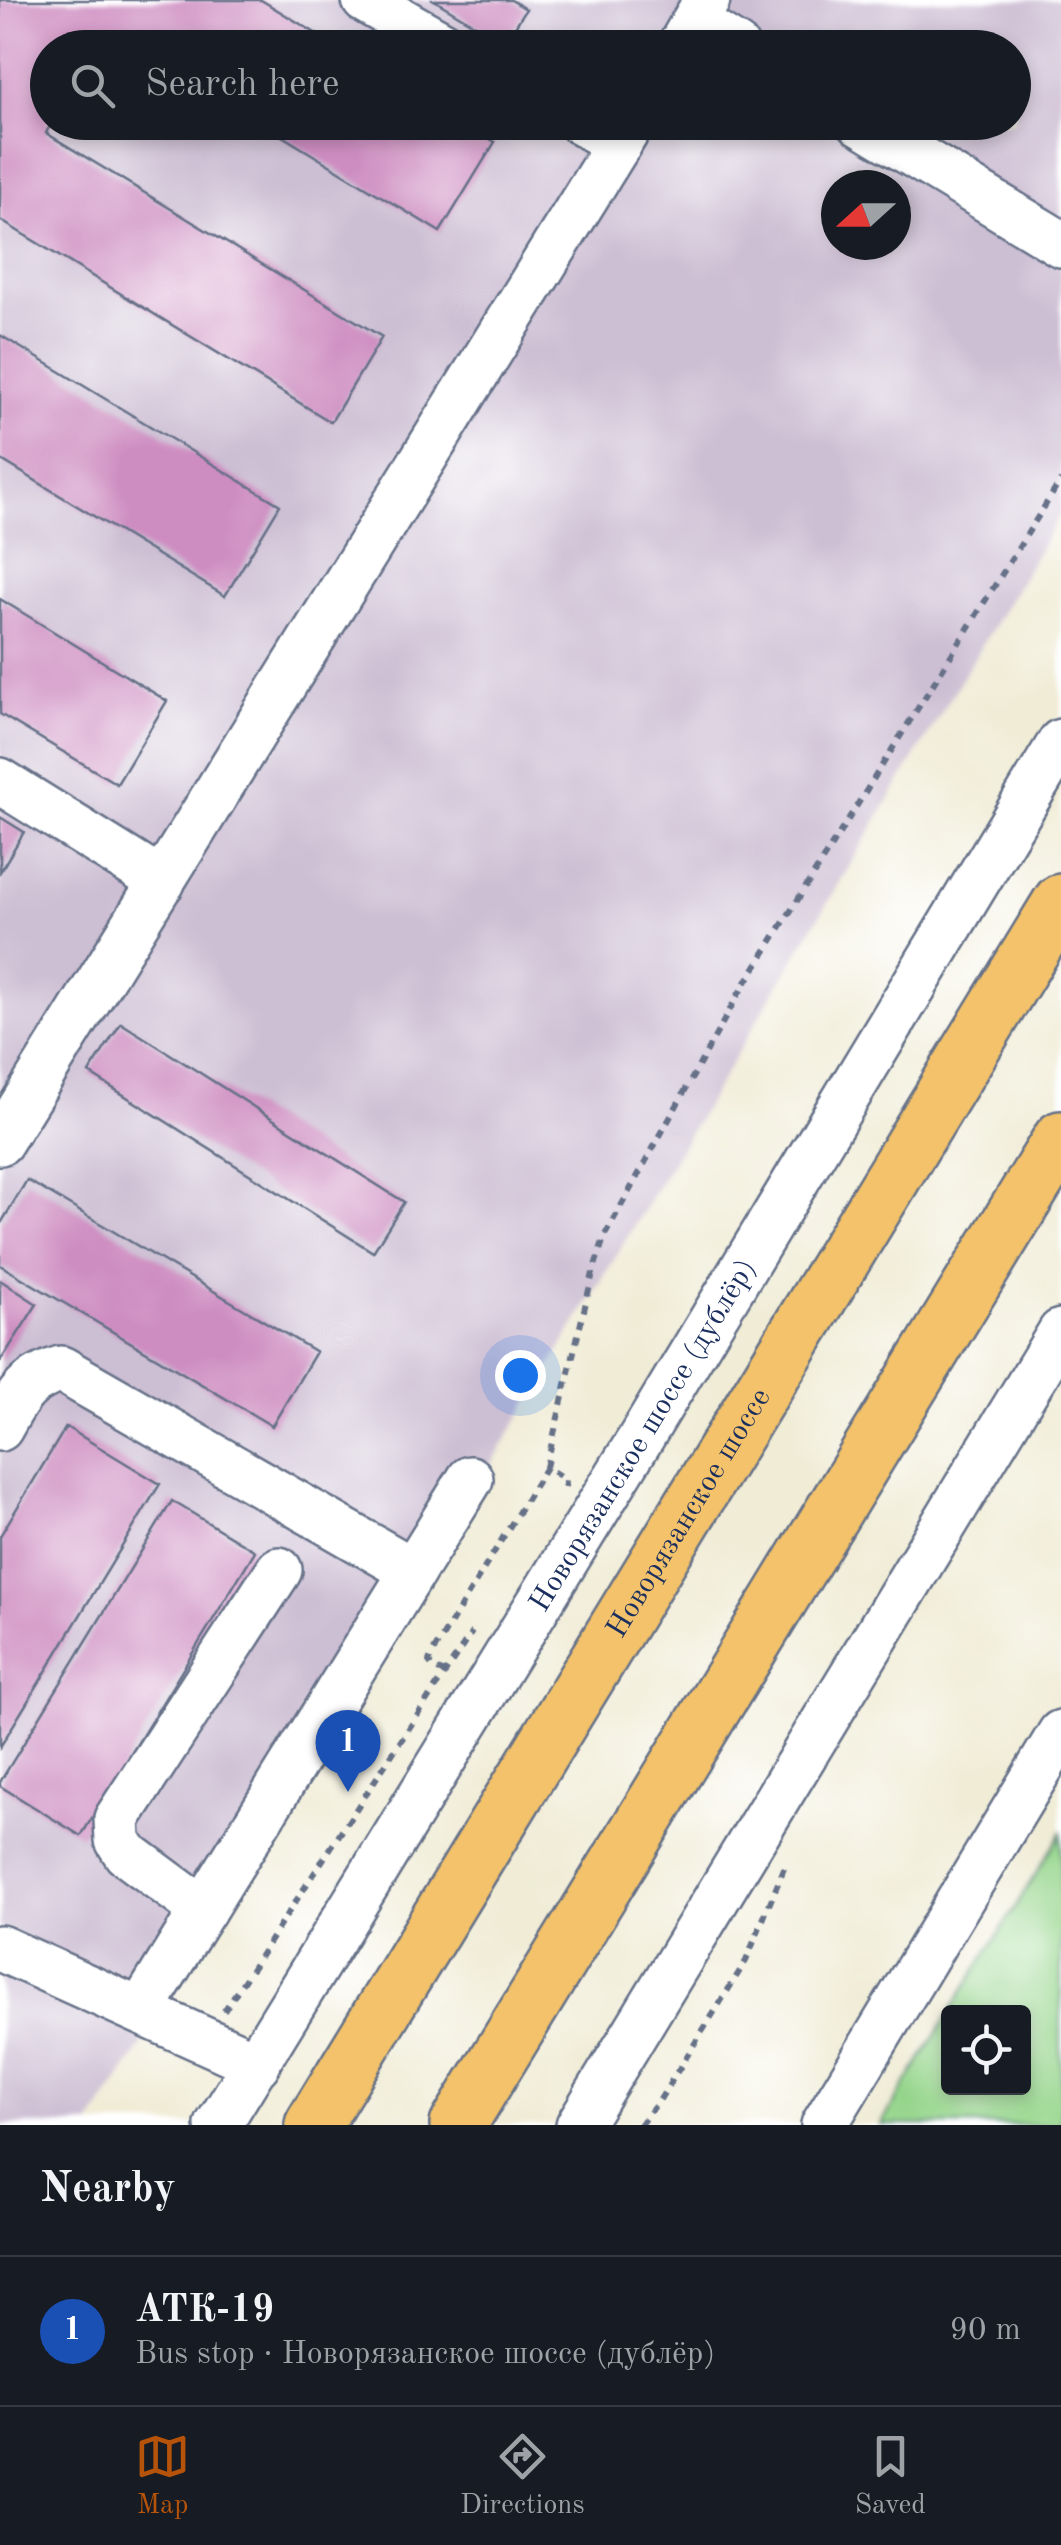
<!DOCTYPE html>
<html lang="en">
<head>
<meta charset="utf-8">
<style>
	body { margin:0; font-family:"Old Standard TT",serif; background:#20242c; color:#f1f3f6 }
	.controls { position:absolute; right:30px; bottom:30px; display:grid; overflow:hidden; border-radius:10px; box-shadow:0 5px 15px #0003 }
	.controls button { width:90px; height:90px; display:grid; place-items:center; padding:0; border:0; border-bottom:2px solid #363941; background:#171b24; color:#f1f3f6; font:50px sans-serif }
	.compass { position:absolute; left:821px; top:170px; width:90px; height:90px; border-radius:50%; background:#171b24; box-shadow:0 5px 15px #0003; rotate:249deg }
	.you { position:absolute; left:520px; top:1375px; width:35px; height:35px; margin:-25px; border:8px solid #fff; border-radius:50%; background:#1a73e8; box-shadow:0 0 0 15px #1a73e833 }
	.badge { display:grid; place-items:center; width:65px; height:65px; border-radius:50%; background:#b45309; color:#fff; font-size:32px; font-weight:700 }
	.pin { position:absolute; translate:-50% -82px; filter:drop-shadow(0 2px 5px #0008) }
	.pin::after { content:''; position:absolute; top:52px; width:35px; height:30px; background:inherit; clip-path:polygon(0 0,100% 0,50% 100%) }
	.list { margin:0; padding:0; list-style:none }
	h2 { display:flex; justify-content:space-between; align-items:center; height:130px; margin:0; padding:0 40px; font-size:42px }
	h2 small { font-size:32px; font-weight:400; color:#9ea1a6 }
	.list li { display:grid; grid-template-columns:65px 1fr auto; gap:30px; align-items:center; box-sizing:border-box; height:150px; padding:0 40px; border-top:2px solid #363941 }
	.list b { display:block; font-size:38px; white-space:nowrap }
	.list p { margin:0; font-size:32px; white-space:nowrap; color:#9ea1a6 }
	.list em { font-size:32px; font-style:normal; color:#9ea1a6 }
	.icon { flex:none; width:55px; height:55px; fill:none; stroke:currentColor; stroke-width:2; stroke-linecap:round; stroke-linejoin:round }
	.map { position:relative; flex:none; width:1061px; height:2125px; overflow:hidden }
	.search { position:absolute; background:#171b24; box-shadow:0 5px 15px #0003; left:30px; right:30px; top:30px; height:110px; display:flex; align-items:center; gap:25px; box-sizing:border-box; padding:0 35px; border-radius:55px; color:#9ea1a6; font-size:38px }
	.sheet { height:280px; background:#171b24 }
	nav { display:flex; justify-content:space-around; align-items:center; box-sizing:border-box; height:140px; border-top:2px solid #363941; background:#171b24; font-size:28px; color:#9ea1a6 }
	nav a { display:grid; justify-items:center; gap:5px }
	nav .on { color:#b45309 }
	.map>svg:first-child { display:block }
	.industrial { fill:#ccbed3; fill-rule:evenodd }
	.green { fill:#95d58b; stroke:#588274; stroke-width:2.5 }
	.building { fill:#ce8dc1 }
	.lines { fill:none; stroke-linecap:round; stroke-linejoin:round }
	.minor-casing { stroke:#667188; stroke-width:50 }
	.highway-casing { stroke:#667188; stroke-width:60 }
	.path { stroke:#667188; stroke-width:6; stroke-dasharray:8 8; stroke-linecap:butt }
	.minor { stroke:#fff; stroke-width:45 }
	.highway { stroke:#f3c26a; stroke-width:55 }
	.labels { text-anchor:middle; stroke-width:8; stroke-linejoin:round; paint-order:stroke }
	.street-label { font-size:30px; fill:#1b2f5e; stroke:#fff }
</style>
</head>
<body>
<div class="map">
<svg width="1061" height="2125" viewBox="0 0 1061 2125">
	<rect width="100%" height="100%" fill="#fff"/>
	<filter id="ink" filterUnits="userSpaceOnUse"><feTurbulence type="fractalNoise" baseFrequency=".01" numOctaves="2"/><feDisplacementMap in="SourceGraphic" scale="20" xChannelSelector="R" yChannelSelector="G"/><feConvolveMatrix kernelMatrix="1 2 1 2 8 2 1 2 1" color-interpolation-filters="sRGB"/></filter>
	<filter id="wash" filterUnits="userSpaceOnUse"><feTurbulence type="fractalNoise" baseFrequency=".0048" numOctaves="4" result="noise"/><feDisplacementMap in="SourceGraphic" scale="40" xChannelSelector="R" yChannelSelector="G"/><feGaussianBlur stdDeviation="2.25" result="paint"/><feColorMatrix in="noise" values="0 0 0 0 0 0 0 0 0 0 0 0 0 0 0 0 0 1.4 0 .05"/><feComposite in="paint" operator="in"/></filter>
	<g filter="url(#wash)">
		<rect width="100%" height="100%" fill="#f0ecd6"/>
		<path class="industrial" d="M0 0H1061V513L159 2019 90 2125H0ZM48 48H1014V122H48ZM836 185H896V245H836Z"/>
		<path class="green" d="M1061 1833V2125H881L948 2015V2088H1024V2012H950Z"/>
		<g id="blocks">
			<path class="building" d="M0 0H261L340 48H136L108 31 98 48H48V122H52L46 133 382 337 331 422 0 220Z
				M434 0H511L526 9 505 43Z
				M259 122H463L495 142 440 232Z
				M0 335 280 505 225 596 0 459Z
				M0 599 167 701 117 784 0 714Z
				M0 817 24 832 0 872Z
				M121 1023 404 1202 373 1252 89 1073Z
				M27 1180 316 1352 272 1426 0 1265V1225Z
				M0 1280 37 1304 0 1362Z
				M66 1427 160 1484 0 1747V1536Z
				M172 1501 255 1551 81 1836 0 1786V1782Z"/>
		</g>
	</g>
	<g filter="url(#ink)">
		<use href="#blocks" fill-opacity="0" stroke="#667188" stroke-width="2.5"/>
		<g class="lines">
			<g class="minor-casing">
				<g id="minor">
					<path d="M365 0 449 48"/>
					<path d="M695 22 737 48"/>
					<path d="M679 48 707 0"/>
					<path d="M581 122 619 144"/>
					<path d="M860 122 1061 244"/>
					<path d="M0 781 162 882"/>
					<path d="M0 1142 632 122"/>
					<path d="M0 1428C18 1396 24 1381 61 1369L413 1571"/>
					<path d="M203 1910 126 1853 118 1840 117 1819 279 1570"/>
					<path d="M0 1948 257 2064"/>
					<path d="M141 2010 470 1479"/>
					<path id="s1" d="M218 2125 639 1441 1061 742"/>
					<path d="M579 2125 1061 1332"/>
					<path d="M824 2125 1061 1733"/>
				</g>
			</g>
			<g class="highway-casing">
				<g id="highway">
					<path id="s2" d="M313 2125 1061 902"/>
					<path d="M458 2125 1061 1139"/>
				</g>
			</g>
			<path class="path" d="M546 1467 594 1269 605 1235 738 995 1061 480
				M445 1673 433 1668 429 1662 432 1654 546 1467 566 1480 565 1487
				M224 2011 472 1632
				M640 2125 659 2101 746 1961 785 1866"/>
			<use href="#minor" class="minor"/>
			<use href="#highway" class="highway"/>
		</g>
	</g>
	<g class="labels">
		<g class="street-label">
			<text dy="10" stroke="none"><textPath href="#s1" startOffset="810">Новорязанское шоссе (дублёр)</textPath></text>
			<text dy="10" stroke="none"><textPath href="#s2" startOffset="718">Новорязанское шоссе</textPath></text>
		</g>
	</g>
</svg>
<div class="controls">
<button><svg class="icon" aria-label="locate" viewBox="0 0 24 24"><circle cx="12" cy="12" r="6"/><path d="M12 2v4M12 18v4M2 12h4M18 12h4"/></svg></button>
</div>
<svg class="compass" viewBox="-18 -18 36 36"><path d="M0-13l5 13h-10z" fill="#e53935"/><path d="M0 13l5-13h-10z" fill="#9ea1a6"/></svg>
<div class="you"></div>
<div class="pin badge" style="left:348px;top:1792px;background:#1a4fb4">1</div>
<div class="search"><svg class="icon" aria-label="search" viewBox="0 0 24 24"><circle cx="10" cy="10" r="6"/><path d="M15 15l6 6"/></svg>Search here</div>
</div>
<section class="sheet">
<h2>Nearby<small></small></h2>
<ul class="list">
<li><span class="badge" style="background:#1a4fb4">1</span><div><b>АТК-19</b><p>Bus stop · Новорязанское шоссе (дублёр)</p></div><em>90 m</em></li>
</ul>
</section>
<nav>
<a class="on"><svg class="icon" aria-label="map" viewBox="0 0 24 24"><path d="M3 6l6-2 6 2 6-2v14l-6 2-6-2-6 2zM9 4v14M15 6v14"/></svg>Map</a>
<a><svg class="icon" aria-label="directions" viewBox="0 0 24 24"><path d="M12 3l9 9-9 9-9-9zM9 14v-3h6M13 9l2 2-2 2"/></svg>Directions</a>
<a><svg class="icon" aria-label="saved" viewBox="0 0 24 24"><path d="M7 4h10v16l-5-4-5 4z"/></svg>Saved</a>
</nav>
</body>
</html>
